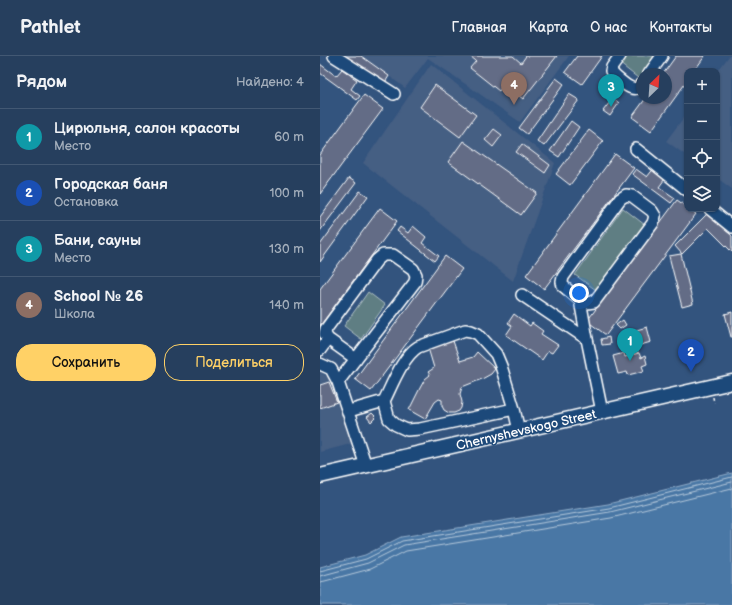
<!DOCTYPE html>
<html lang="ru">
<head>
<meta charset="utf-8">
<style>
	body { margin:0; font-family:"Balsamiq Sans",sans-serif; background:#2e4664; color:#f1f3f6 }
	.controls { position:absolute; right:12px; top:12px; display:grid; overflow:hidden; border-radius:8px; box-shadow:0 1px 3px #0004 }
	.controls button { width:36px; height:36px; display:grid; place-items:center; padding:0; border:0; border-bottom:1px solid #425873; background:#263f5e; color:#f1f3f6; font:20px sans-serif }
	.compass { position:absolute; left:316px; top:12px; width:36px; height:36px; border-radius:50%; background:#263f5e; box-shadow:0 1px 3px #0004; rotate:25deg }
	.you { position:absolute; left:259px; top:237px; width:14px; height:14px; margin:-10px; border:3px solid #fff; border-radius:50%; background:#1a73e8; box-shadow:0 0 0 6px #1a73e833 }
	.badge { display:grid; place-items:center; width:26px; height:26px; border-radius:50%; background:#ffd166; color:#fff; font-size:13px; font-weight:700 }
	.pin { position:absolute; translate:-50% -33px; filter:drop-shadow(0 1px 2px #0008) }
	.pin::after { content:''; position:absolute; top:21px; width:14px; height:12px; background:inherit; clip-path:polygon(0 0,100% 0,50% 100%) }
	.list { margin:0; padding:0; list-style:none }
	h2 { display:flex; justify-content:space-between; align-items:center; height:52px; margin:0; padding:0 16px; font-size:17px }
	h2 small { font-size:13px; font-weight:400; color:#a4afbc }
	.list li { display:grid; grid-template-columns:26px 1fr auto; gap:12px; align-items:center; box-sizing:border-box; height:56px; padding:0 16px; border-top:1px solid #425873 }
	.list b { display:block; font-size:15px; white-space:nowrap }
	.list p { margin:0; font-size:13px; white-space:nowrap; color:#a4afbc }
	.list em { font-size:13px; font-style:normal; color:#a4afbc }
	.actions { display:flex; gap:8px; padding:12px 16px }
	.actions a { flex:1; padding:9px 0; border:1px solid #ffd166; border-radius:16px; text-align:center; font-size:14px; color:#ffd166 }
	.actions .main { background:#ffd166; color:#111 }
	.icon { flex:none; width:22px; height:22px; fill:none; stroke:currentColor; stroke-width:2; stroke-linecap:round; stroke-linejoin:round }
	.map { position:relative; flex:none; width:412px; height:549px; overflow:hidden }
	header { display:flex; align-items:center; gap:24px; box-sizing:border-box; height:56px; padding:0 20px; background:#263f5e; border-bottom:1px solid #425873 }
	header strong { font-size:19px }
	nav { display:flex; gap:22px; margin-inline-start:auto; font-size:14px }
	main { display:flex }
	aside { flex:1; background:#263f5e }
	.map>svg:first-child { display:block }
	.built { fill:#455e83 }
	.green { fill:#5e7e83; stroke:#aebec1 }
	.water { fill:#4977a5; stroke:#92adc9 }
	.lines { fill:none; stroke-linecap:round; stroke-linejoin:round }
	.shore { stroke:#b6c9db; stroke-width:1 }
	.building { fill:#636c86; stroke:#fff }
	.minor-casing { stroke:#fff; stroke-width:14 }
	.major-casing { stroke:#fff; stroke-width:17 }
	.path { stroke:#fff; stroke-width:1.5; stroke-dasharray:3 3; stroke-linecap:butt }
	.minor { stroke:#1f4a7a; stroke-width:11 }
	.major { stroke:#1f4a7a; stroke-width:14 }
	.labels { text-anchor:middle; stroke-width:3; stroke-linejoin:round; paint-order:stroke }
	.street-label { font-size:13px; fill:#fff; stroke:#1f4a7a }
</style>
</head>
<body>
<header>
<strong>Pathlet</strong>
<nav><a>Главная</a><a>Карта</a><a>О нас</a><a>Контакты</a></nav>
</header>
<main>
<aside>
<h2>Рядом<small>Найдено: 4</small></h2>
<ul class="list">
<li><span class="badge" style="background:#0f9aa8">1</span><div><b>Цирюльня, салон красоты</b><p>Место</p></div><em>60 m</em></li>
<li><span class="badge" style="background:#1a4fb4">2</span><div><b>Городская баня</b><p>Остановка</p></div><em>100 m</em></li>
<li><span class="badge" style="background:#0f9aa8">3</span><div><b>Бани, сауны</b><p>Место</p></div><em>130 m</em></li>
<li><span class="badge" style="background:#8d6e63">4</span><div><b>School № 26</b><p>Школа</p></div><em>140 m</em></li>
</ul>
<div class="actions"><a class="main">Сохранить</a><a>Поделиться</a></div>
</aside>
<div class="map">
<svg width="412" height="549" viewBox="0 0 412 549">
	<rect width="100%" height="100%" fill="#33547e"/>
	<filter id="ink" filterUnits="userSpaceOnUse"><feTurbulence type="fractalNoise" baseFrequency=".025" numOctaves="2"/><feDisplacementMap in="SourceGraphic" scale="8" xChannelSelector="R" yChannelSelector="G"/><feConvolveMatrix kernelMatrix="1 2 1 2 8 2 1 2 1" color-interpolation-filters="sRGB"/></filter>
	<g filter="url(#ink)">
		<path class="built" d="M42 0H249L200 66 108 2 85 32Z
			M409 0H412V133L397 122V16Z
			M111 8 235 107 193 225 43 107Z
			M367 57V100L346 85Z
			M0 316 13 324 38 386 0 396Z"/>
		<path class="green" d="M304 0H334L318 22 299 7Z
			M303 152 325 169 276 234 255 219Z
			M48 236 65 249 41 283 24 270Z"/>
		<path class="water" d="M412 417V549H0V511L45 499 81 481 288 448Z"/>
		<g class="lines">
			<path class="shore" d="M0 515 46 503 82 485 289 452 412 421
				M0 520 48 507 84 489 290 456 412 426
				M0 526 5 525 50 513 86 495 291 462 412 432"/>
		</g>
		<path class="building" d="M23 0H41L69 20 64 28Z
			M150 0H193L201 7 206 0H237L203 43 184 28 179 35 150 12 156 5Z
			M257 0H282L262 28 245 16Z
			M356 0H385L374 15H367V25L331 75 312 61 326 42H346V18H343Z
			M0 8 16 20 22 13 37 24 31 33 40 40 37 44 0 17Z
			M236 22 244 28 207 78 199 72Z
			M115 29 156 59 140 81 100 51Z
			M249 38 259 44 224 90 217 85Z
			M44 39 63 53 0 138V99Z
			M293 42 299 47 290 60 283 55Z
			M251 65 259 71 239 101 230 95Z
			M174 73 182 79 173 91 165 84Z
			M269 74 283 85 250 129 236 118Z
			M143 85 217 137 201 159 128 106Z
			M202 88 230 109 225 117 196 96Z
			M295 98 314 112 224 233 206 219Z
			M335 111 347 120 339 131 355 142 351 147 312 118 316 113 327 121Z
			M29 122 36 127 0 175V161Z
			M40 135 48 140 0 206V189Z
			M357 144 367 151V153H369L376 158 286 279 267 265Z
			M60 152 77 165 0 270V233Z
			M388 157 412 180V196L388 172 362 198 355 190Z
			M93 170 106 181 102 187 119 200 115 205 77 175 80 171 88 177Z
			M361 198 373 248 362 251 349 200Z
			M125 200 142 213 51 335 35 323Z
			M412 256V281H411L405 258Z
			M194 258 210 270 212 267 223 275 221 278 238 289 232 297 228 295 222 304 186 279 192 270 188 267Z
			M303 264 306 269 300 273 296 269Z
			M327 271 331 286 317 290 313 275Z
			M289 281 290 288 282 289 281 283Z
			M133 285 140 305 153 301 157 296 175 313 171 318 162 323 142 331 140 338 142 346 141 352 139 355 134 357H129L124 354 122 350V344L119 343 115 346 105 363 89 354 100 332 105 323 110 319 108 316 114 312 108 292Z
			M304 297 305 301 319 297 321 302 325 300 327 308 322 310 324 315 308 319 307 316 298 318 293 300Z
			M9 326 17 346 0 352V329Z
			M52 357 56 361 51 366 47 361Z"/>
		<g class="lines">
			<g class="minor-casing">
				<path id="minor" d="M14 0 74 38
					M300 0 292 11 291 15C294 20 307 31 312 32 315 33 317 32 319 32L322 28
					M329 18 342 0
					M316 93 367 134
					M390 153 412 171
					M202 239 267 283
					M260 244 267 247 274 246 333 167 335 160 332 155 312 140 306 139 300 143 243 221 242 226 243 230 260 244 267 283 282 356
					M8 283 36 303
					M0 294 8 283 5 278 6 273 57 204 63 199H73L93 213 96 219 95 226 18 326
					M0 308 11 313 18 326 46 410
					M194 353 199 375
					M29 355 64 345C72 329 83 300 98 291L145 274 151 275 158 278 176 298 181 310 194 353 100 373 87 374 76 369 69 363 64 345"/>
			</g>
			<g class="major-casing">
				<path id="major" d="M0 420 412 326"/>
			</g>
			<path class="path" d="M393 341 394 347"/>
			<use href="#minor" class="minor"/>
			<use href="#major" class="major"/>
		</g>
	</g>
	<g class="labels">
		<g class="street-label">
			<text transform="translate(206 373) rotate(-13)" y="5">Chernyshevskogo Street</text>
		</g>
	</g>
</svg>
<div class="controls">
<button>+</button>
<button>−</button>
<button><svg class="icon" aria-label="locate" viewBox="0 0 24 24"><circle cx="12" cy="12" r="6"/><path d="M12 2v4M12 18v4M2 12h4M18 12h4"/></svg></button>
<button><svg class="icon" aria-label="layers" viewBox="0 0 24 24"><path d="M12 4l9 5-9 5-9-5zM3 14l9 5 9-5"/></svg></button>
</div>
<svg class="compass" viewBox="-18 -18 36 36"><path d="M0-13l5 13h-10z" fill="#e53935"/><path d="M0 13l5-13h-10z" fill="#a4afbc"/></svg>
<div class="you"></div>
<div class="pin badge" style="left:310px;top:305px;background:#0f9aa8">1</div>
<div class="pin badge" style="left:371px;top:316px;background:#1a4fb4">2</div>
<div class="pin badge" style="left:291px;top:51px;background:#0f9aa8">3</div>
<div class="pin badge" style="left:194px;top:49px;background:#8d6e63">4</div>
</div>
</main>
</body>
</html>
